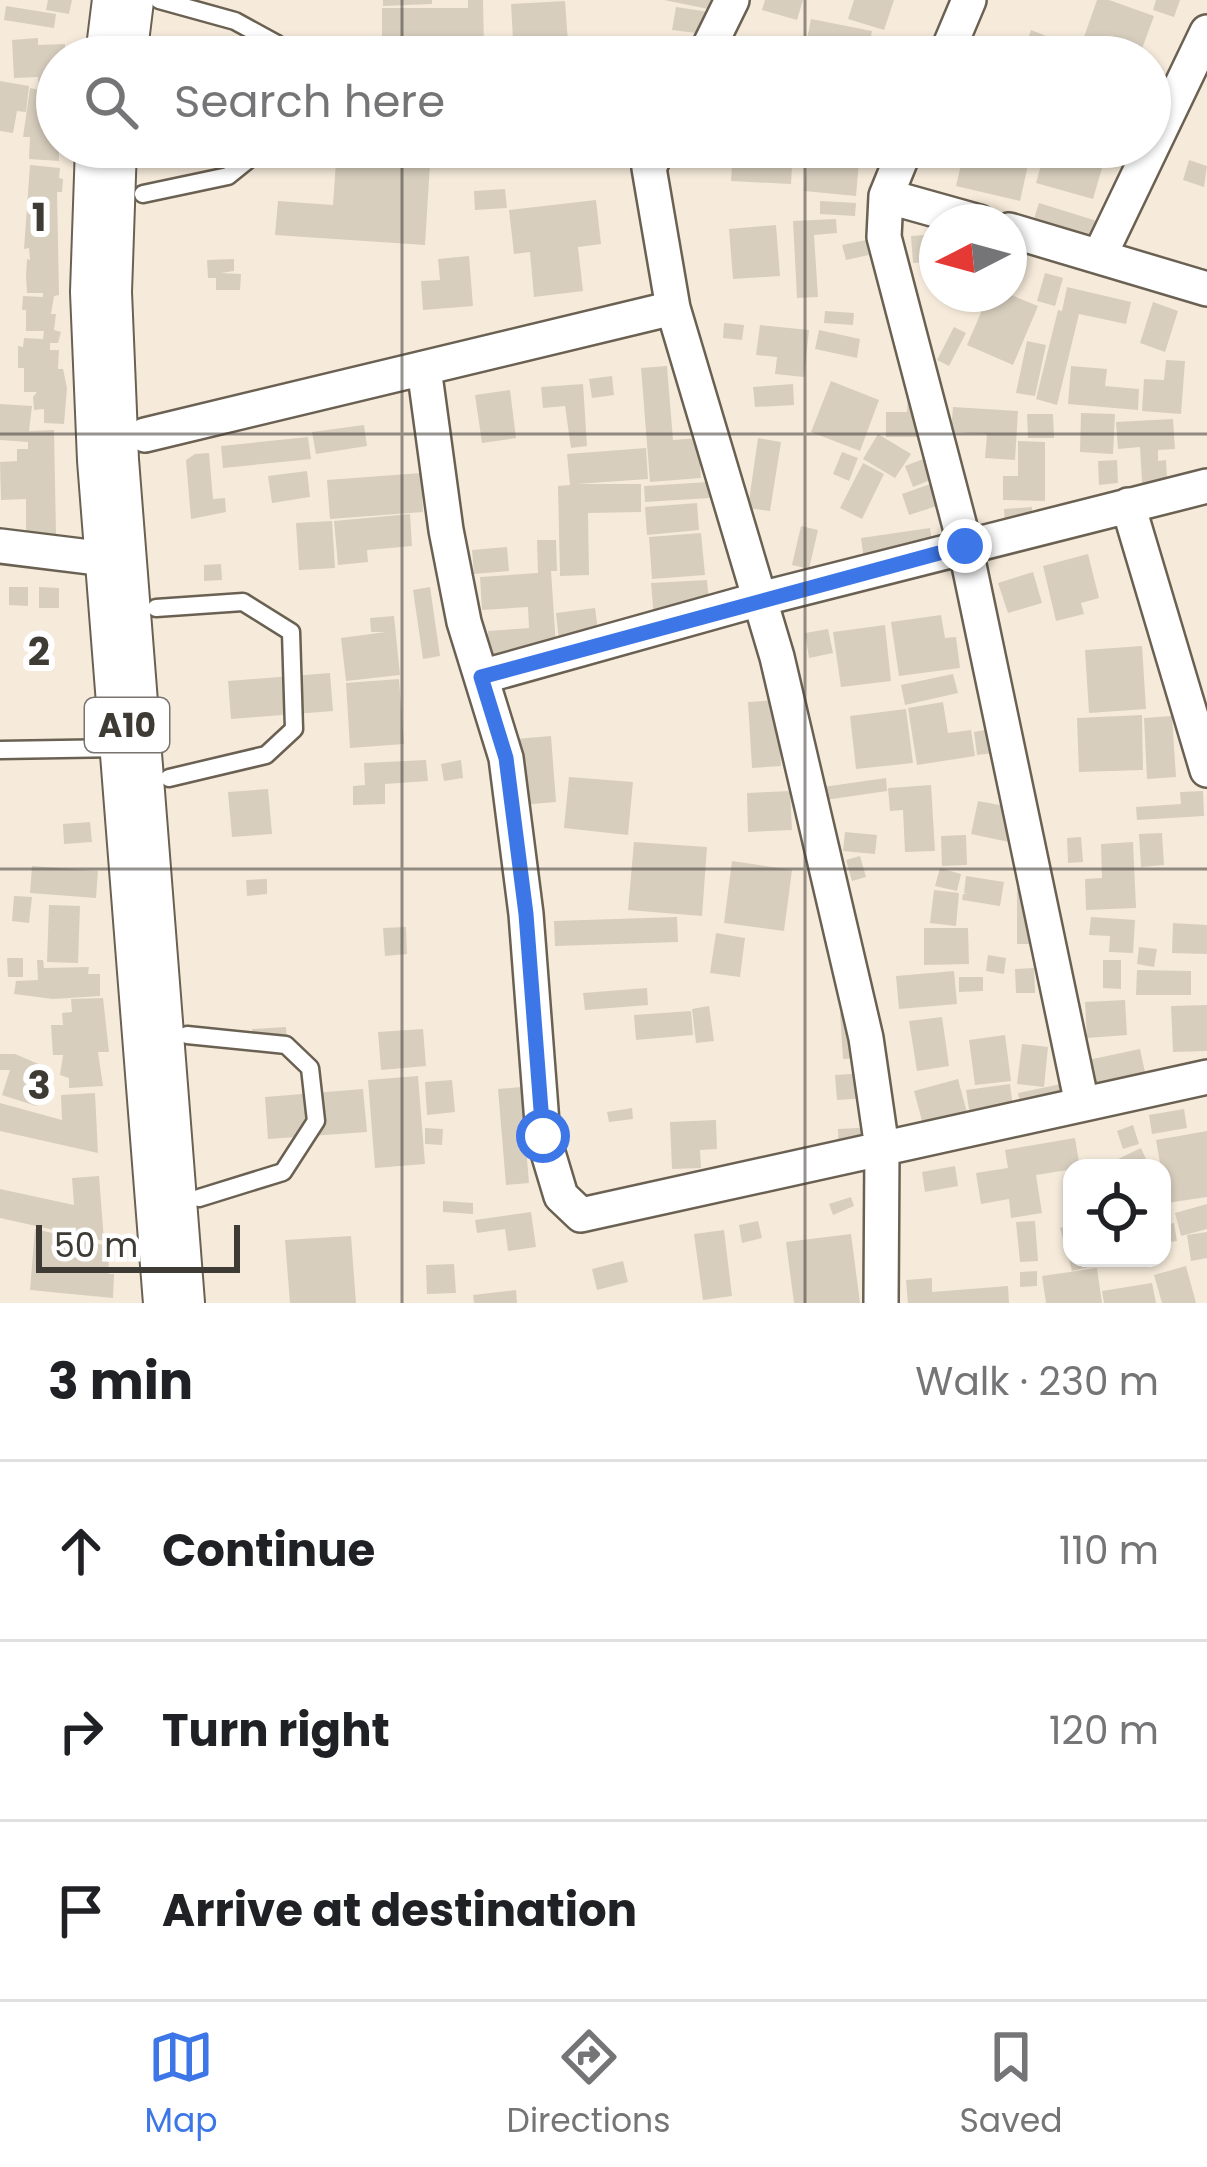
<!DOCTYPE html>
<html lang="en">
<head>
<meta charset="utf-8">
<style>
	body { margin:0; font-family:Poppins,sans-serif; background:#f2f2f2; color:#202124 }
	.controls { position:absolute; right:36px; bottom:36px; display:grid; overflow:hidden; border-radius:24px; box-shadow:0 3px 9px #0004 }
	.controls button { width:108px; height:108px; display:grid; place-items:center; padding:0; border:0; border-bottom:3px solid #e0e0e0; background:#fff; color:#202124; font:60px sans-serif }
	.compass { position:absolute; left:919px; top:204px; width:108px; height:108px; border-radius:50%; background:#fff; box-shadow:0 3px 9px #0004; rotate:264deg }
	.scale { position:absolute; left:36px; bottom:30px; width:204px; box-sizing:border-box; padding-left:12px; border:6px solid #3e3a34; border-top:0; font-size:33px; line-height:42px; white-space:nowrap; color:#3e3a34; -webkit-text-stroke:9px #fff; paint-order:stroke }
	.stop { position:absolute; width:36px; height:36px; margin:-27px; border:9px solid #3d77e7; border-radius:50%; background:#fff }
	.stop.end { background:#3d77e7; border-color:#fff; box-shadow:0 3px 12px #0008 }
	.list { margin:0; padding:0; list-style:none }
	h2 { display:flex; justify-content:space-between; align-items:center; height:156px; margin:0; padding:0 48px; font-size:51px }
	h2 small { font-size:39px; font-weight:400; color:#757577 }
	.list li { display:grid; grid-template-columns:78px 1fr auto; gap:36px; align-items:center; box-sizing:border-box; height:180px; padding:0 48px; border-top:3px solid #e0e0e0 }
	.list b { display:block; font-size:45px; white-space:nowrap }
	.list em { font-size:39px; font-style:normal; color:#757577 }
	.icon { flex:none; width:66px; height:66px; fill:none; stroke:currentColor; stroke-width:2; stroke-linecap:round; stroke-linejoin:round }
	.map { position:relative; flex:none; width:1207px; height:1303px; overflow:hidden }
	.search { position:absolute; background:#fff; box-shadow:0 3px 9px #0004; left:36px; right:36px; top:36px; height:132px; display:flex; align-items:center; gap:30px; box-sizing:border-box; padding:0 42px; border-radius:66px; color:#757577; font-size:45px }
	.sheet { height:696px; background:#fff }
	nav { display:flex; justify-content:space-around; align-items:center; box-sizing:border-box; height:168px; border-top:3px solid #e0e0e0; background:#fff; font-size:33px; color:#757577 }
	nav a { display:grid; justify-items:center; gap:6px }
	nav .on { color:#3d77e7 }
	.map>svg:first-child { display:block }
	.building { fill:#d8cebe }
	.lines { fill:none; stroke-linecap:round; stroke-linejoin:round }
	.lane-casing { stroke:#6a6153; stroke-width:21 }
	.street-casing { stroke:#6a6153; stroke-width:38 }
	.highway-casing { stroke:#6a6153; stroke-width:64 }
	.lane { stroke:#fff; stroke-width:16 }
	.street { stroke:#fff; stroke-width:33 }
	.highway { stroke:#fff; stroke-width:60 }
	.route { stroke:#3d77e7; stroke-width:15 }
	.grid { fill:none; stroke:#3e3a34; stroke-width:3; stroke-opacity:0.55 }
	.labels { text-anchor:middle; stroke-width:12; stroke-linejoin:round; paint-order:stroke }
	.shield { fill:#fff; stroke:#787571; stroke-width:3 }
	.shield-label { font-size:33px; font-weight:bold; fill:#3e3a34 }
	.grid-label { font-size:39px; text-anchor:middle; font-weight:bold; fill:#3e3a34; stroke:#fff; stroke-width:12; stroke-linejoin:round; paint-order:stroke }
</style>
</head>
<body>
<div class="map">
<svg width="1207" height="1303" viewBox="0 0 1207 1303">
	<rect width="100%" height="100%" fill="#f6ebdb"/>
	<path class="building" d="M48 0H72L69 14 46 10Z
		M383 0H432V4L383 6Z
		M468 0H483L484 48 463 49V57H420V47L382 48V8H468Z
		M664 0H714L713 10Z
		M765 0H803L797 20 762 10Z
		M854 0H894L884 30 848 19Z
		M1097 0H1109L1154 16 1139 57H1077Z
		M1156 0H1180L1174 17 1153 10Z
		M565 1 569 57H514L511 4Z
		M6 6 56 14 54 28 4 20Z
		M676 7 716 13 713 35 672 30Z
		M811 19 872 31 867 57 806 44Z
		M1031 30 1054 39 1047 57 1023 53Z
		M38 38V45L65 44V57H57L59 161 29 159 30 137H23L30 88 39 90 38 77 14 78 12 40Z
		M752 40 826 55V57H748Z
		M1150 70 1169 75 1164 92 1150 88Z
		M0 81 29 86 26 112 17 111 13 133 0 131Z
		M337 147H431L425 245 275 235 278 201 333 205Z
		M446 147H465L464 160 445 157Z
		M733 147H793L791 184 731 181Z
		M809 147 860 150 856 196 804 191Z
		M965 147H1032L1020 201 956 186Z
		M1046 147H1108L1093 199 1036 183Z
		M1189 160 1207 166 1204 187 1183 180Z
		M30 165 60 168 59 178 63 179 62 192H57L59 295 54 296 51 314H56L54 330 61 332 58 343H50V350H59L58 369H63L67 388 64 424 44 423V409L34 410 33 397 37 392H24V368H18V346L23 347 24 338 43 339 44 331H26V310H22L23 296 43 297V293H27L26 276 27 259 30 260 29 248 24 249Z
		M505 189 507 208 475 210 474 191Z
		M596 200 601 244 578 247 583 291 534 297 530 252 514 254 509 210Z
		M820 201 856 203 855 216 820 214Z
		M1039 203 1113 226 1108 245 1033 222Z
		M836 219 837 233 814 235 818 297 797 298 793 221Z
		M776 225 780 276 733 279 729 229Z
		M926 235 928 262 913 263 911 236Z
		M866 240 869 255 846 260 842 245Z
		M469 256 473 306 423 310 421 281 440 280 438 259Z
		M234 259V271L221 273 241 274 240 290H216V278H208L207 260Z
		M1045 273 1063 278 1055 306 1037 301Z
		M1067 287 1131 302 1126 324 1079 314 1057 405 1036 399 1058 310 1062 311Z
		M989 294H1009L1038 306 1013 365 967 345Z
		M1153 302 1178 311 1165 352 1140 343Z
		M825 311 854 313 853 325 824 323Z
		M724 323 744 325 742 340 723 338Z
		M760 325 809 330 804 377 775 374 777 357 756 355Z
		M954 327 966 333 949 366 937 360Z
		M819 330 860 339 857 358 815 349Z
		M1027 341 1046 345 1035 396 1016 393Z
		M1166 360 1185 361 1181 414 1142 411 1144 379 1164 380Z
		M667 366 673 440 698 438 701 478 650 482 641 368Z
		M1071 366 1107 369 1105 386 1139 389 1138 410 1068 404Z
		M612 376 614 395 592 398 589 379Z
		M831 381 879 400 860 451 811 432Z
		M583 384 587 446 571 448 565 406 543 408 541 387Z
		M793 384 794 405 755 407 753 387Z
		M510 390 516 438 482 443 475 395Z
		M908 394H927L926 437H886V412H907Z
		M0 404 32 406 29 431 54 430 56 534 26 535V499L1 500 0 462 17 461V449H28V442L0 440Z
		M953 407 1018 411 1015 460 985 458 987 434 951 432Z
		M1081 413 1115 414 1113 454 1080 452Z
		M1027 414H1053L1054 438H1028Z
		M1173 419 1175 449 1158 450V461L1166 460 1168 496 1143 498 1140 447 1118 449 1116 422Z
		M364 425 367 446 316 454 312 432Z
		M878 434 911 454 895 478 863 459Z
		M308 437 311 459 223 468 221 446Z
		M758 438 781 442 770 511 748 508Z
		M1018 441 1045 442V501L1003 500V476H1018Z
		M646 448 648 479 577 484H641V512L588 513 589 575 560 576 558 486 570 485 567 454Z
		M842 452 858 458 849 481 833 474Z
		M209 453 213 499 225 498 226 512 191 519 186 460 195 454Z
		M926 458 933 479 913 487 905 466Z
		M1117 460 1118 483 1099 485 1098 461Z
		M863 463 884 474 862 519 840 508Z
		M307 471 310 497 272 503 268 476Z
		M421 473 423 512 330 519 327 480Z
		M709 482 710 498 645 502 644 486Z
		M936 482 943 504 909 515 902 494Z
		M697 503 699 530 647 535 645 507Z
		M1032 507V526L1005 528 1004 509Z
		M410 514 412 546 367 550 368 562 338 565 334 521Z
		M332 521 335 568 299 570 296 523Z
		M801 526 818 530 809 569 792 565Z
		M930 528 934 558 865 568 861 538Z
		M701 533 705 575 652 579 649 537Z
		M537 540H556L557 571H551L557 662 490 666 488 631 529 628 528 607 482 610 480 577 538 573Z
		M507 547 509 571 474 574 472 550Z
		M1088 554 1099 598 1081 603 1084 614 1056 621 1043 566Z
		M221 564 222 580 204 581V565Z
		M1033 572 1042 603 1008 613 998 583Z
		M707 580 710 614 654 618 651 583Z
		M9 587H28V606L9 605Z
		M39 587 59 588V608H39Z
		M430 587 440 656 423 659 413 590Z
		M595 608 600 645 560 650 556 613Z
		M941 615 945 638 956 637 960 668 899 676 891 622Z
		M394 616 400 675 346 681 341 638 386 632H371L370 618Z
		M885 625 891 681 841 687 833 632Z
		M828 629 833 653 809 658 805 633Z
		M1142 646 1146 709 1089 713 1085 650Z
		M330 673 333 711 231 719 228 681Z
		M953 674 958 693 905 705 901 685Z
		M399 679 404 744 350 748 346 683Z
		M777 700 781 766 752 768 748 702Z
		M943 702 948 733 971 730 975 756 917 765 908 708Z
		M906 709 913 763 856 769 850 716Z
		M1142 715 1143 770 1079 772 1077 718Z
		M1172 716 1176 777 1147 779 1144 718Z
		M990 729 994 753 977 755 974 732Z
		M551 736 556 802 521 805 516 739Z
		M426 760 428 781 385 784V804L353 805V786L365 785 364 763Z
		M461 760 463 778 444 781 441 764Z
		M569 777 633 782 628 835 564 828Z
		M886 778 887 791 825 800 823 787Z
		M931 785 935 851 905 852 903 810 890 811 888 788Z
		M268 789 272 834 232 837 228 792Z
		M790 791 792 830 748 832 747 793Z
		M1203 791 1204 816 1137 820 1136 807 1181 804 1180 792Z
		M978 801 1016 808 1009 842 971 834Z
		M90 822 92 842 64 844 63 824Z
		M845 832 877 835 875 854 843 851Z
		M1162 833 1164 865 1141 867 1139 834Z
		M966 835 967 865 942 866 941 836Z
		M1081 837 1083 862 1068 863 1067 838Z
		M634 842 707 847 702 916 628 910Z
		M1133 842 1136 908 1086 910 1085 879 1102 878 1101 844Z
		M860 856 866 877 852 881 846 860Z
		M732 861 792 870 784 931 724 923Z
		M32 866 98 871 96 898 30 893Z
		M940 868 961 874 957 891 935 886Z
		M966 876 1004 882 1000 906 962 900 963 894H967L964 893Z
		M267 879V894L247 896 246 880Z
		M1037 887V944H1017V888Z
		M934 890 959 893 956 926 930 923Z
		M14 896 32 897 29 923 12 921Z
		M49 905 80 906 78 963 47 962Z
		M677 917 678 942 555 946 554 921Z
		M1091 917 1135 920 1133 953 1109 952 1110 936 1089 935Z
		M1173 923 1207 925V954L1172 953Z
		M406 927 407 954 385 956 383 928Z
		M924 928H968L969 964 924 965Z
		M716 933 745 938 740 977 710 973Z
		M1139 947 1157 949 1154 967 1137 964Z
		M988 955 1006 958 1004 974 986 971Z
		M7 958H23V977H8Z
		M37 960H43L44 968 89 967 88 974H100V996L53 999 14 994 16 981 38 980Z
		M1103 960H1121V989L1103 988Z
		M1034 968 1035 993H1016L1015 969Z
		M1137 970 1191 971V995H1136Z
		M954 971 957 1004 899 1009 896 976Z
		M959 977H983V991L959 992Z
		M647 988 648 1005 585 1010 583 993Z
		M103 998 109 1052H98L103 1086 69 1088V1078L60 1075 63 1055H53L51 1025H63L62 1013 72 1012 71 999Z
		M1125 1000 1127 1035 1087 1038 1085 1002Z
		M1207 1005V1051L1173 1052 1171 1006Z
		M709 1006 714 1041 696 1043 692 1009Z
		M691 1011 693 1035 636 1040 634 1015Z
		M860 1012 863 1058 843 1059 840 1013Z
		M942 1017 949 1066 917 1071 909 1021Z
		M286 1027 287 1044 253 1046 252 1029Z
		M423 1029 426 1066 381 1070 378 1032Z
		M1005 1035 1011 1081 975 1085 969 1040Z
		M1022 1044 1048 1047 1044 1087 1017 1084Z
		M1140 1049 1147 1082 1096 1093 1088 1060Z
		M0 1054H15L48 1068 36 1106 2 1095 10 1070H0Z
		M866 1073 868 1098 837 1100 835 1075Z
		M418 1076 425 1164 375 1168 368 1080Z
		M958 1079 969 1120 925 1132 914 1091Z
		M452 1080 455 1112 427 1115 425 1082Z
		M1066 1083 1069 1098 1021 1109 1018 1093Z
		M1010 1084 1014 1116 971 1122 966 1090Z
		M521 1087 529 1183 506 1185 498 1089Z
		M363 1089 367 1132 268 1139 265 1097Z
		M95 1093 98 1153 0 1131V1103L62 1120 61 1095Z
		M632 1108 633 1119 609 1122 607 1112Z
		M1184 1109 1187 1128 1152 1134 1149 1115Z
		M716 1120 717 1149 700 1150 701 1168 672 1169 670 1122Z
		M1133 1125 1139 1144 1123 1149 1117 1131Z
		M876 1127 839 1157 838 1129Z
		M425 1128 443 1129 442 1145 425 1144Z
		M1207 1131V1197L1167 1203 1156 1140Z
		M1075 1138 1080 1168 1036 1175 1042 1213 1011 1218 1009 1199 981 1204 976 1173 1008 1168 1005 1150Z
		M1141 1148 1150 1168H1122L1118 1159Z
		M955 1166 958 1186 925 1192 922 1172Z
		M99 1176 104 1241 0 1218V1189L74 1205 72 1178Z
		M851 1197 854 1206 833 1215 829 1204Z
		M443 1201 473 1203V1214L443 1212Z
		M1207 1204V1229L1181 1236 1175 1213Z
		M531 1212 536 1247 508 1251 505 1229 477 1233 475 1220Z
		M758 1221 762 1238 742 1243 739 1225Z
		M1035 1221 1038 1261 1020 1262 1016 1222Z
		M1174 1223 1177 1241 1162 1243V1225Z
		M1072 1225V1258H1090L1092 1266 1072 1271 1060 1228Z
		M35 1229 108 1246 109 1274H114L113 1298 30 1290Z
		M724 1230 732 1296 703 1300 694 1234Z
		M1207 1232V1258L1191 1261 1187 1235Z
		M851 1234 860 1303H794L786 1242Z
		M351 1236 356 1303H290L285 1240Z
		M623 1261 628 1282 597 1290 592 1269Z
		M454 1264 456 1293 427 1294 426 1265Z
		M1186 1266 1196 1303H1162L1154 1275Z
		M1097 1268 1102 1303H1046L1042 1276Z
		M1037 1271V1286L1020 1287V1272Z
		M932 1278V1292L1008 1286 1009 1303H908L906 1280Z
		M1152 1283 1156 1303H1104L1102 1291Z
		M516 1290 517 1303H474L473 1295Z"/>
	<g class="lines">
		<g class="lane-casing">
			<path id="lane" d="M159 0 235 21 277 44 275 57
				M143 194 228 176 264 147
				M156 608 243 602 291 632 294 729 266 755 169 778
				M0 750 122 748
				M187 1035 286 1045 310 1068 316 1121 283 1172 199 1198"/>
		</g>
		<g class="street-casing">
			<path id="street" d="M704 57 732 0
				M945 57 969 0
				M659 147 649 168 673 308 777 657 866 1038 882 1148 881 1303
				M906 147 886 196 884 237 965 546 1082 1104
				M886 196 979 222
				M1009 230 1207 289
				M1100 255 1207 32
				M424 368 446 530 464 622 506 758 526 914 543 1136 561 1196 581 1215 1207 1077
				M145 435 673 308
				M1128 505 1207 770
				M0 546 114 560
				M481 677 760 599 1207 486"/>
		</g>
		<g class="highway-casing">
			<path id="highway" d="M116 57 123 0
				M106 147 101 292 108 460 174 1303"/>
		</g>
		<use href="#lane" class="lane"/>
		<use href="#street" class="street"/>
		<use href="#highway" class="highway"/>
	</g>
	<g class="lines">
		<path class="route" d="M543 1136 526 914 506 758 481 677 965 546"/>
	</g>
	<path class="grid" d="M402 0V57M805 0V57M402 147V1303M805 147V1303M0 434H1207M0 869H1207"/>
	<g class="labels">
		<rect class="shield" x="85" y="698" width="84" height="54" rx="9"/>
		<g class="shield-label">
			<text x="127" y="737">A10</text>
		</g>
	</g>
	<g class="grid-label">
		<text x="39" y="231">1</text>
		<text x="39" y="665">2</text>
		<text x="39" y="1099">3</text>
	</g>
</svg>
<div class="controls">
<button><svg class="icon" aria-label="locate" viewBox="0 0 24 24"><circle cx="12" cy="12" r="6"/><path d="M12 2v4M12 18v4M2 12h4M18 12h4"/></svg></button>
</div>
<svg class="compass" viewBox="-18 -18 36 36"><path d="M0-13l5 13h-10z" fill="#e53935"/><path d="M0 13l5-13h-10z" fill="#757577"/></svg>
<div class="scale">50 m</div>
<div class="stop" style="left:543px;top:1136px"></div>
<div class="stop end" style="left:965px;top:546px"></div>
<div class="search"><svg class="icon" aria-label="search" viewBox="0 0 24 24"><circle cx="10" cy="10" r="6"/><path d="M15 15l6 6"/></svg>Search here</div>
</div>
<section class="sheet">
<h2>3 min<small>Walk · 230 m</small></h2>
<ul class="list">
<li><svg class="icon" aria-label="ahead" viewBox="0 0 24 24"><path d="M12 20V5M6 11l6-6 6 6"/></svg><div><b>Continue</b></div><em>110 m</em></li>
<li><svg class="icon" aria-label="right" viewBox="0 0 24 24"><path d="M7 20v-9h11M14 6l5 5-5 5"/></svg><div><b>Turn right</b></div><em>120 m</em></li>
<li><svg class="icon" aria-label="arrive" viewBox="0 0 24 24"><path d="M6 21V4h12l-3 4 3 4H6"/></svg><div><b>Arrive at destination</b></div></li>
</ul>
</section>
<nav>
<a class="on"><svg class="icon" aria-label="map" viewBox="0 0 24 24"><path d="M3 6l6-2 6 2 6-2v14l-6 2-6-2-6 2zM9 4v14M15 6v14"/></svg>Map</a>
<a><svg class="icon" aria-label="directions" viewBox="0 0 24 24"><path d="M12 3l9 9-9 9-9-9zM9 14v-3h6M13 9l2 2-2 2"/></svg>Directions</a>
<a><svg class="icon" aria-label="saved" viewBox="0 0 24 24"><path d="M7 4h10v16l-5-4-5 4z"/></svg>Saved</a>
</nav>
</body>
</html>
